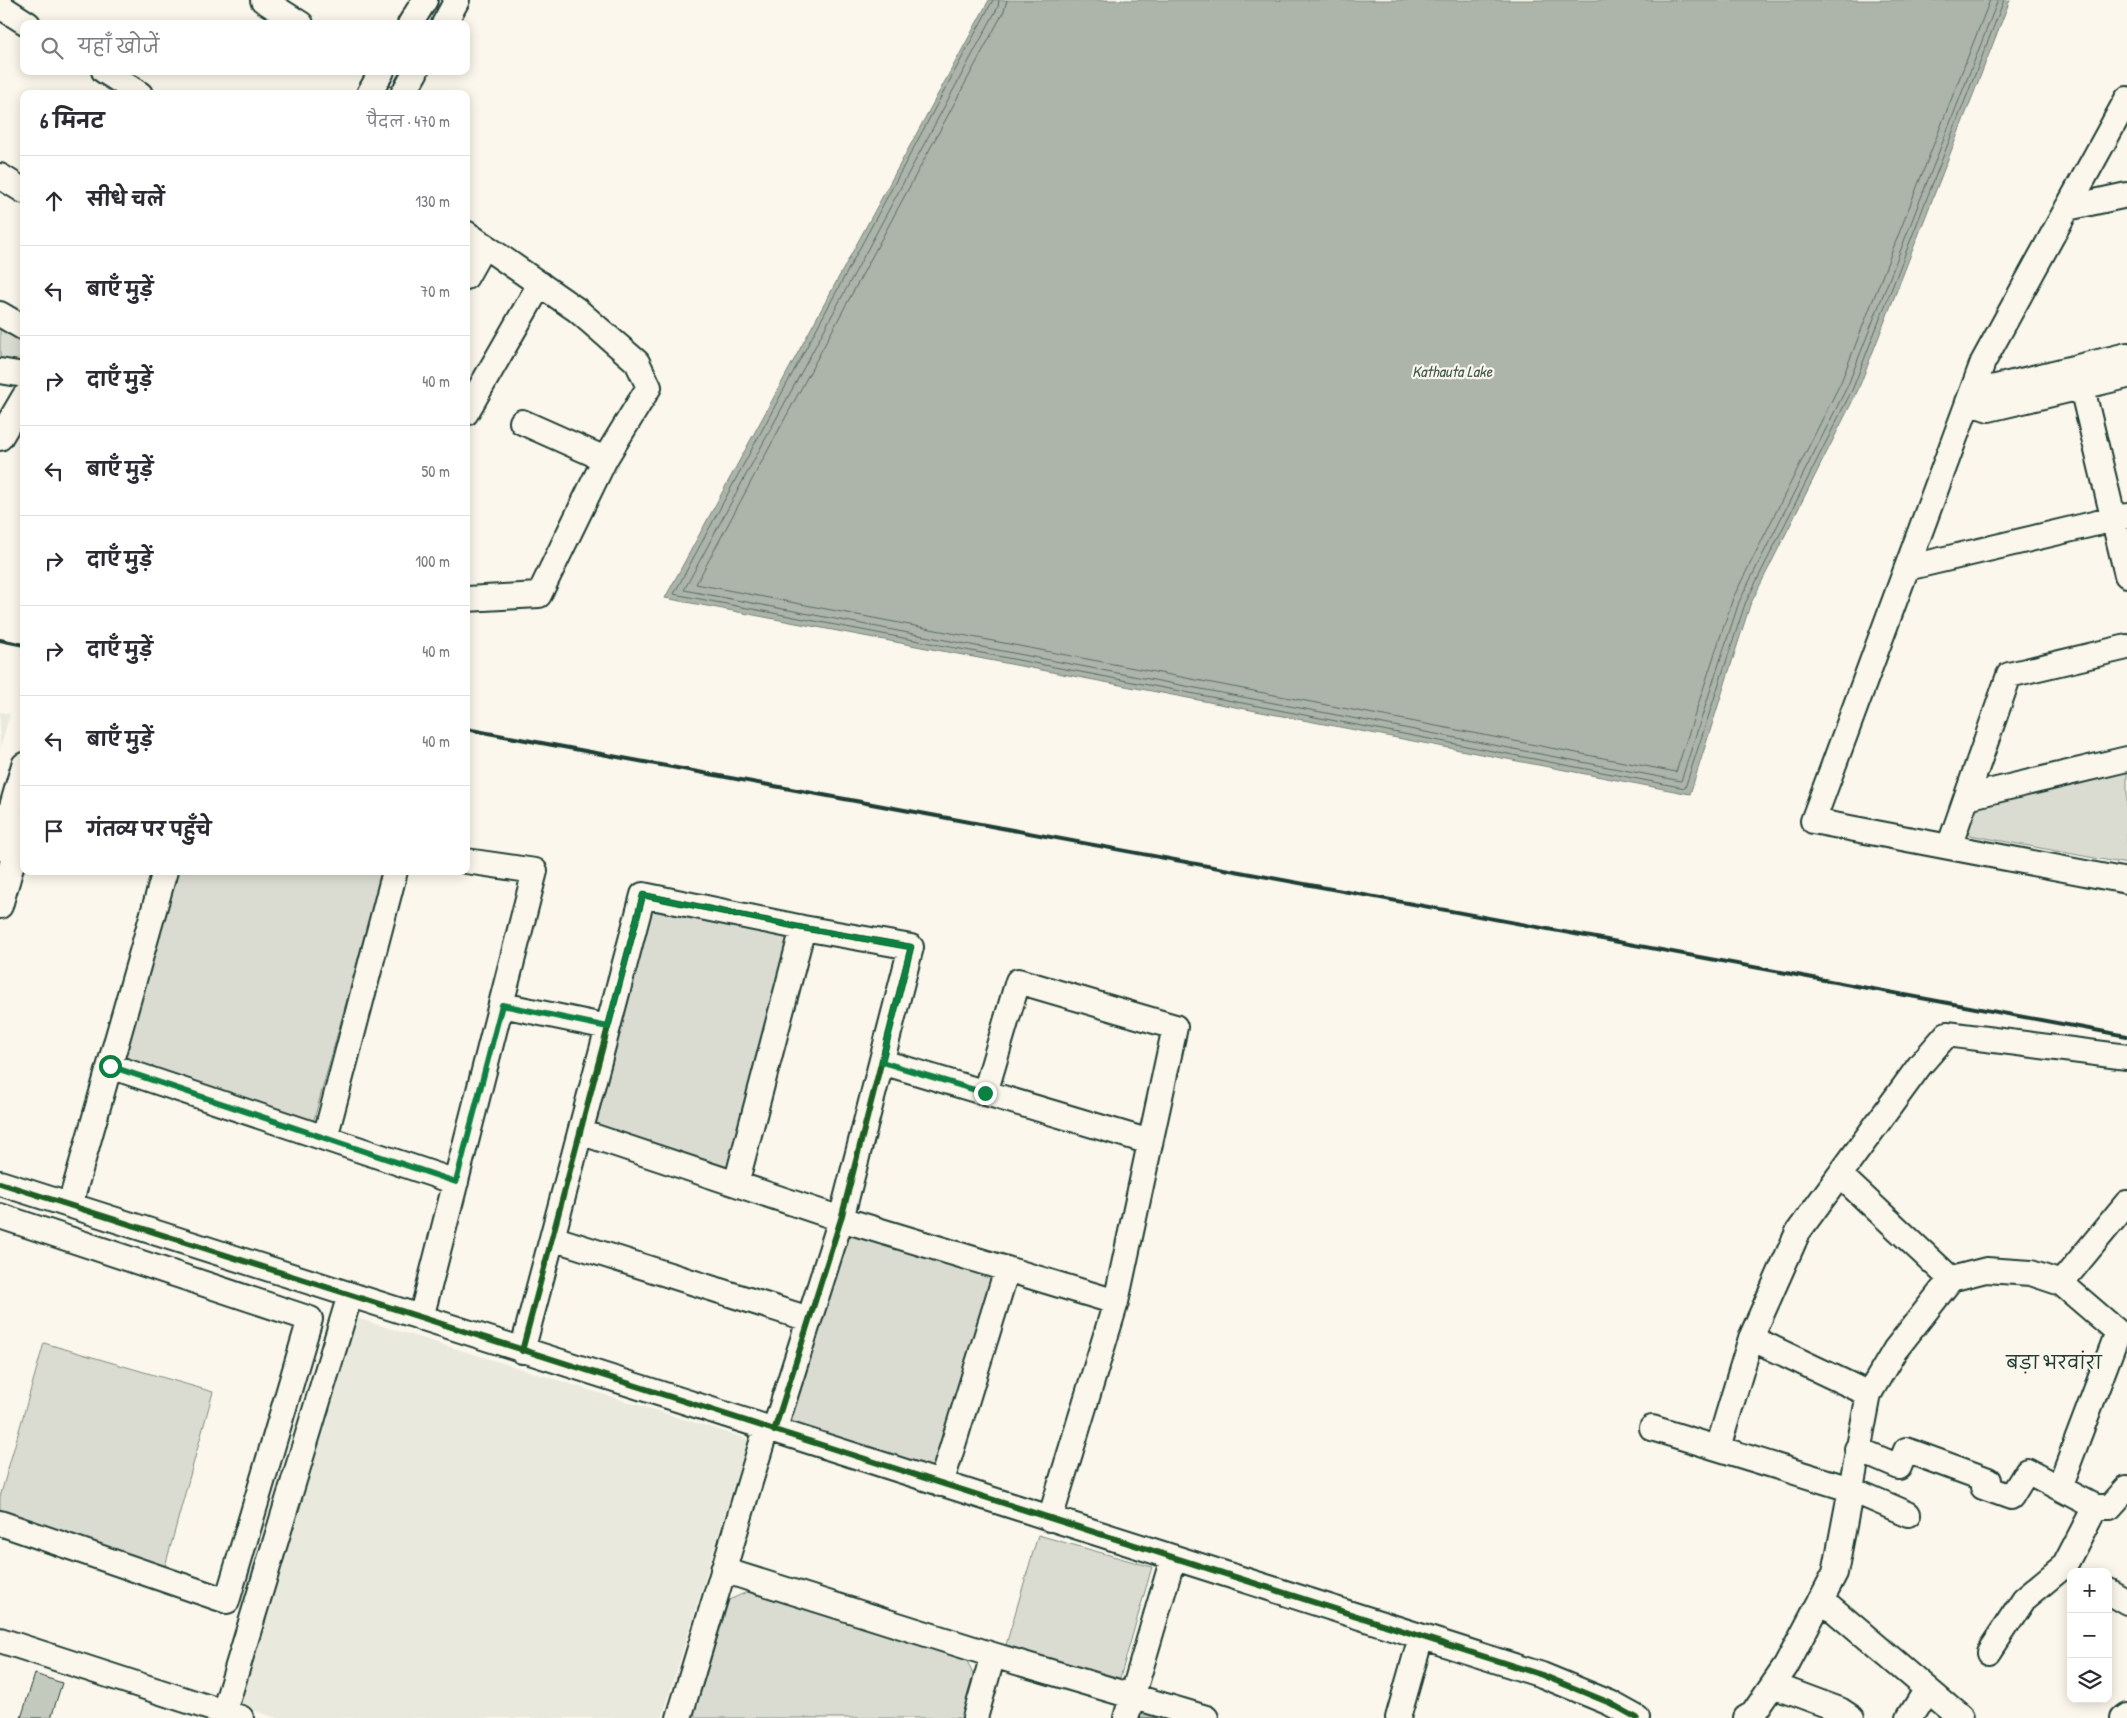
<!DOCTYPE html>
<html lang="hi">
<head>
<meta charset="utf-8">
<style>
	body { margin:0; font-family:"Patrick Hand","Playpen Sans Deva",sans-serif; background:#f7f7f7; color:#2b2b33 }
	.controls { position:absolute; right:15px; bottom:15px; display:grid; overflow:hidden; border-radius:10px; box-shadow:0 2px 12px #0003 }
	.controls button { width:45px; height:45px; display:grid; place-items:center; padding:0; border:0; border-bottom:1px solid #e1e1e2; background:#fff; color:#2b2b33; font:25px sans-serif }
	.stop { position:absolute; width:15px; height:15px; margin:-11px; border:4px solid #0b8043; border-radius:50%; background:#fff }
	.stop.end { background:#0b8043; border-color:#fff; box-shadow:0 1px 5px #0008 }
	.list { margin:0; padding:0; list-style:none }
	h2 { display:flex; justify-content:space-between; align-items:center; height:65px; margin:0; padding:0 20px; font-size:21px }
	h2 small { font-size:16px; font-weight:400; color:#7c7c81 }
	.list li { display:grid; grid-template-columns:32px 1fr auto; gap:15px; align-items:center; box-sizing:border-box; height:90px; padding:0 20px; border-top:1px solid #e1e1e2 }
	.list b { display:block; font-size:19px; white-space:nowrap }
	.list em { font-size:16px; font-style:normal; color:#7c7c81 }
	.icon { flex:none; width:28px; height:28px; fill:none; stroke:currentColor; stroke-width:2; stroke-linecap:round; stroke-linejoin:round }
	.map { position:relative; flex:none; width:2127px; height:1718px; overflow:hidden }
	.search { position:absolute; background:#fff; box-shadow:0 2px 12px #0003; left:20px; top:20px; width:450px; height:55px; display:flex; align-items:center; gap:12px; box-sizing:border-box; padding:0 18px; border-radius:10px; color:#7c7c81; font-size:19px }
	.panel { position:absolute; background:#fff; box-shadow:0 2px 12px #0003; left:20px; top:90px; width:450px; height:785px; border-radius:10px }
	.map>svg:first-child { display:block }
	.built { fill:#eae9de }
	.green { fill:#dbdcd1; stroke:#7d8c82 }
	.water { fill:#adb4aa; stroke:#74847b }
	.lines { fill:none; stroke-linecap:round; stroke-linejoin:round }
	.shore { stroke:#586d63; stroke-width:1 }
	.building { fill:#c4c9be; stroke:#1f3d34 }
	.minor-casing { stroke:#1f3d34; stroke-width:28 }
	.minor { stroke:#fbf7ec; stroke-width:24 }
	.rail { stroke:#1f3d34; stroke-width:4 }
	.cycleway-casing { stroke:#fbf7ec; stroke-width:9 }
	.cycleway { stroke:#1b5e20; stroke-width:6 }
	.route { stroke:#0b8043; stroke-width:6 }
	.labels { text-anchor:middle; stroke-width:4.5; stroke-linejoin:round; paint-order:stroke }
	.water-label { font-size:16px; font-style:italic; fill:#425b52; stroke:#fbf7ec }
	.quarter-label { font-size:18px; fill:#1f3d34; stroke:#fbf7ec }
</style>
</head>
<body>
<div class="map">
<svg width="2127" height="1718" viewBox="0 0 2127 1718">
	<rect width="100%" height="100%" fill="#fbf7ec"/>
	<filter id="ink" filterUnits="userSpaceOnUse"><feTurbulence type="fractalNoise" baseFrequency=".02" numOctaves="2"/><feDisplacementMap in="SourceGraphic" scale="10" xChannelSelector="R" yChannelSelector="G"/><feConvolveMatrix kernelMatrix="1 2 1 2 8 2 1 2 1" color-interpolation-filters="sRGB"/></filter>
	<g filter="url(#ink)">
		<path class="built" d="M0 712 10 714 0 749Z
			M353 1317 748 1439 662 1718H277L238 1706Z"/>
		<path class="green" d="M0 327 24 342 23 364 0 359Z
			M2127 770V864L1964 834 1973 808Z
			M178 871 382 872 313 1123 124 1059Z
			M652 911 789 938 730 1171 596 1125Z
			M847 1231 995 1276 935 1470 787 1424Z
			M44 1343 213 1392 164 1570 0 1517V1497Z
			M1038 1535 1152 1567 1120 1678 1006 1645Z
			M747 1592 965 1656 974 1677 962 1718H693L729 1600Z"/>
		<path class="water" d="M989 0H2010L1858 390 1750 605 1690 794 665 598Z"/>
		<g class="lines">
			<path class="shore" d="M993 0 674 594 1685 788 1745 604 1853 388 2004 0
				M999 0 998 7 684 590 1681 781 1739 602 1848 385 1998 0
				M1007 0 1004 11 696 584 1676 772 1733 598 1841 382 1990 0"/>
		</g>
		<path class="building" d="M35 1674 62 1683 51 1718H21Z
			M1142 1711 1165 1718H1140Z"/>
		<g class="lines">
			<g class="minor-casing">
				<path id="minor" d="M263 0 301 24
					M0 6 28 24
					M410 24 425 0
					M444 24 457 0
					M104 71 140 94
					M369 94 382 71
					M403 94 416 71
					M2127 99 1983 362 1813 821 2127 881
					M0 176 24 191
					M2067 208 2127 195
					M466 233 577 310 637 362 649 387 605 459 539 595 466 599
					M466 277 484 245
					M0 314 24 328
					M2077 367 2127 575
					M0 371 24 375
					M1968 402 1988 389 2127 355
					M1968 402 1989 409 2127 376
					M466 413 540 284
					M522 422 605 459
					M0 438 24 397
					M1907 568 2127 516
					M1967 797 2127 759
					M1949 847 2009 675 2127 647
					M0 848 24 765
					M0 906 23 825
					M502 1005 608 1027
					M882 1062 1150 1142
					M110 1066 456 1182
					M985 1093 1018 981 1175 1027 1116 1302 1050 1519
					M580 1132 841 1219 1116 1302
					M325 1138 395 871
					M1840 1175 1951 1279
					M0 1183 1542 1675 1610 1703 1637 1718
					M736 1184 803 928
					M70 1205 165 871
					M0 1216 310 1319 227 1601 0 1523
					M552 1238 809 1319
					M421 1318 535 871 466 861
					M522 1351 643 895 803 928 911 947 841 1219 774 1431
					M1869 1394 1751 1338 1798 1232 1920 1065 1947 1034 2127 1057
					M1652 1428 1850 1489 1908 1514
					M1718 1448 1751 1338
					M1857 1449 1899 1467 1906 1450 1988 1480 1983 1487 2011 1497 2027 1471 2095 1507
					M941 1484 1007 1269
					M2059 1488 2118 1332 2061 1283
					M723 1570 993 1655 1206 1718
					M2108 1591 2127 1602
					M1821 1599 1961 1718
					M0 1640 241 1718
					M1989 1652 2024 1599 2065 1565 2095 1507H2110L2127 1488
					M1773 1685 1840 1710 1852 1718
					M224 1712 350 1295
					M679 1718 766 1429
					M975 1718 993 1655
					M1126 1718 1173 1558
					M1398 1718 1421 1637
					M1746 1718 1753 1714 1786 1666 1835 1573 1869 1394 1895 1350 1951 1279 1986 1270 2031 1273 2061 1283 2127 1203
					M1909 1718 1927 1689
					M2123 1718 2127 1715"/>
			</g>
			<use href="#minor" class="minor"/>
			<path class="rail" d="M0 640 24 645
				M466 729 2127 1036"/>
			<g class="cycleway-casing">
				<path id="cycleway" d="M0 1183 1542 1675 1610 1703 1637 1718
					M522 1351 643 895 803 928 911 947 841 1219 774 1431"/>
			</g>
			<use href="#cycleway" class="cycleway"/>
		</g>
	</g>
	<g class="lines" filter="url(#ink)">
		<path class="route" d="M110 1066 456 1182 502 1005 608 1027 643 895 803 928 911 947 882 1062 985 1093"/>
	</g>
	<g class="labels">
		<g class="water-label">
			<text x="1452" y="377">Kathauta Lake</text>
		</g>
		<g class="quarter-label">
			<text x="2054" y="1369">बड़ा भरवांरा</text>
		</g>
	</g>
</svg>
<div class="controls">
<button>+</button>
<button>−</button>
<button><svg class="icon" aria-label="layers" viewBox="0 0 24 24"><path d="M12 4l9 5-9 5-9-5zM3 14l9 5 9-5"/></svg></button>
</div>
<div class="stop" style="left:110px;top:1066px"></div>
<div class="stop end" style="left:985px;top:1093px"></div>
<div class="search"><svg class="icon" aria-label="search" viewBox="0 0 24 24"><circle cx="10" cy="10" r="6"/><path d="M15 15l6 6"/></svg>यहाँ खोजें</div>
<section class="panel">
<h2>6 मिनट<small>पैदल · 470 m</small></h2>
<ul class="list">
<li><svg class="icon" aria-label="ahead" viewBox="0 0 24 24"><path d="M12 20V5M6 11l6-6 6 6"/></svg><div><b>सीधे चलें</b></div><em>130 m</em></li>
<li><svg class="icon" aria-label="left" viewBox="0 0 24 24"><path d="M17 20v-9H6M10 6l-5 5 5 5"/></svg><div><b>बाएँ मुड़ें</b></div><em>70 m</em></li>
<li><svg class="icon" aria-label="right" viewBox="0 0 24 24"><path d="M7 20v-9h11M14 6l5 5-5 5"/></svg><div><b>दाएँ मुड़ें</b></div><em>40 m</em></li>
<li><svg class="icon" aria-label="left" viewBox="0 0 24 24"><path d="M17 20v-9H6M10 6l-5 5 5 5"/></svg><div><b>बाएँ मुड़ें</b></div><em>50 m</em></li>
<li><svg class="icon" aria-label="right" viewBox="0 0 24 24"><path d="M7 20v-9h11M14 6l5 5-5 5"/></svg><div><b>दाएँ मुड़ें</b></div><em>100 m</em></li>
<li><svg class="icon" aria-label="right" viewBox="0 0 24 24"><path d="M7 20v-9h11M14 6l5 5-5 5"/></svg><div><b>दाएँ मुड़ें</b></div><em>40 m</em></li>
<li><svg class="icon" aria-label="left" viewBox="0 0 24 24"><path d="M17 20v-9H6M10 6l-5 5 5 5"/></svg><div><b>बाएँ मुड़ें</b></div><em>40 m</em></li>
<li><svg class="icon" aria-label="arrive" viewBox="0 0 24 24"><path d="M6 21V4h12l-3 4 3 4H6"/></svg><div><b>गंतव्य पर पहुँचे</b></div></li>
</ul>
</section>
</div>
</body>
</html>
